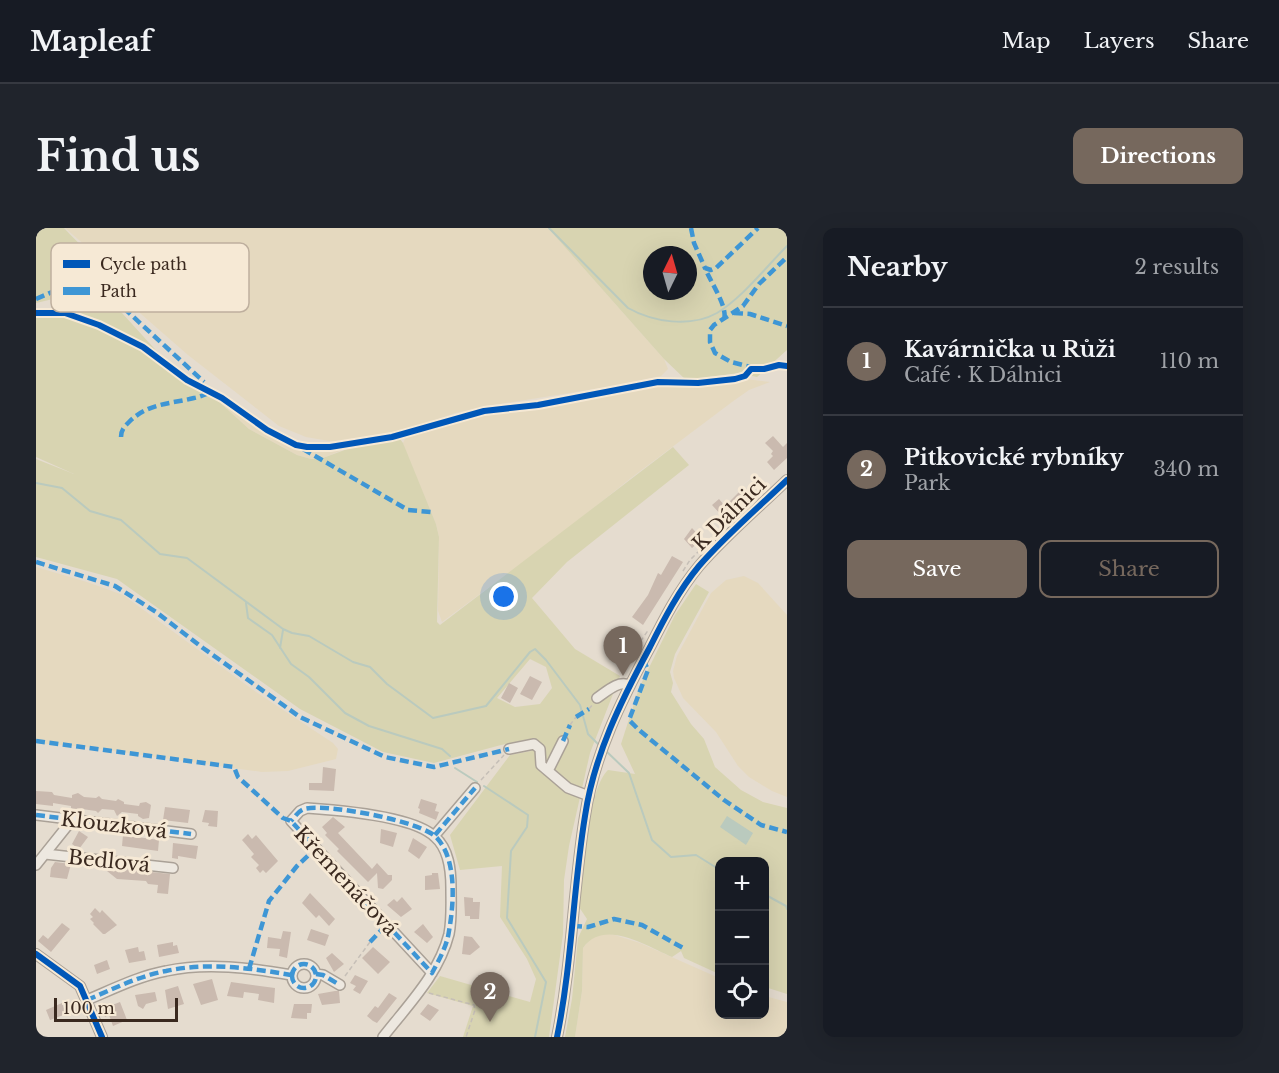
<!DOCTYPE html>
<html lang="en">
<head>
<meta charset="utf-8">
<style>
	body { margin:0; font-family:"Libre Baskerville",serif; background:#20242c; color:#f1f3f6 }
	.controls { position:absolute; right:18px; bottom:18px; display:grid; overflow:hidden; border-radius:12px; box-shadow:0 6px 24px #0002 }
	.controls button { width:54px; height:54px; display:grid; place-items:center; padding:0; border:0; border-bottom:2px solid #363941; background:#171b24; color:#f1f3f6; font:30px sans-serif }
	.compass { position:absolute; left:607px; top:18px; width:54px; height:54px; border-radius:50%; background:#171b24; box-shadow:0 6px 24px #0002; rotate:5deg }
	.scale { position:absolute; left:18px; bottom:15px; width:124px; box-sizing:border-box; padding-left:6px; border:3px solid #3a291f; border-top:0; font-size:16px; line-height:21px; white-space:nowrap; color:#3a291f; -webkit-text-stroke:4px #f6e9d5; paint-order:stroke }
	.you { position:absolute; left:468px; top:369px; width:21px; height:21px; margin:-15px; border:4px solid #fff; border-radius:50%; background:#1a73e8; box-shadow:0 0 0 9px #1a73e833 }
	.badge { display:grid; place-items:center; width:39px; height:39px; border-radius:50%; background:#76685d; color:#fff; font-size:20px; font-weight:700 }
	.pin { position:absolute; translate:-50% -50px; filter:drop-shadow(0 2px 3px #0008) }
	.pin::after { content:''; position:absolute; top:32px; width:21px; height:18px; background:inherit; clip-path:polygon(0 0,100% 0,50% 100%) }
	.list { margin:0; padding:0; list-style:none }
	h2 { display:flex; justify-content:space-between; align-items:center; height:78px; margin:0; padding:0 24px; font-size:26px }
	h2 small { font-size:20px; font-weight:400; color:#9ea1a6 }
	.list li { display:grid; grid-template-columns:39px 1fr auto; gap:18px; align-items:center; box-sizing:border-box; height:108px; padding:0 24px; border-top:2px solid #363941 }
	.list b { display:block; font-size:22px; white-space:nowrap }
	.list p { margin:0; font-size:20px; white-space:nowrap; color:#9ea1a6 }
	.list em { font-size:20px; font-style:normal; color:#9ea1a6 }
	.actions { display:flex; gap:12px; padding:18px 24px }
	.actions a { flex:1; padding:14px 0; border:2px solid #76685d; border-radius:12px; text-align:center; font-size:21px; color:#76685d }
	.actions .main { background:#76685d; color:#fff }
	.icon { flex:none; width:33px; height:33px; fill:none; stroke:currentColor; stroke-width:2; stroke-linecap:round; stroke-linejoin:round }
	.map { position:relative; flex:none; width:751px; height:809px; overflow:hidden; border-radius:12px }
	header { display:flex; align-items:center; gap:36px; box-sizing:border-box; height:84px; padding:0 30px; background:#171b24; border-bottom:2px solid #363941 }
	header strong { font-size:28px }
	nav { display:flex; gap:33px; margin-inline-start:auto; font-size:21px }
	.intro { display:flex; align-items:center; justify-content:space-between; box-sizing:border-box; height:144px; padding:0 36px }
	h1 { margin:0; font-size:42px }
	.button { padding:15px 27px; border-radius:12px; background:#76685d; color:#fff; font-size:21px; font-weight:700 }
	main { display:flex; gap:36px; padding:0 36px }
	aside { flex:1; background:#171b24; border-radius:12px; box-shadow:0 6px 24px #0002 }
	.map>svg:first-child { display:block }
	.farmland { fill:#e5d9bf }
	.green { fill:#d8d4b1; fill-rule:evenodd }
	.water { fill:#bacabe }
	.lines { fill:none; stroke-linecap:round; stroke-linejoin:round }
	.stream { stroke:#bacabe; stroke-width:2 }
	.building { fill:#cabaaf }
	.minor-casing { stroke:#aaa197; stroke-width:12 }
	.path { stroke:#c6bfb7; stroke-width:1.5; stroke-dasharray:4.5 3; stroke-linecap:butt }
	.minor { stroke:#ede8e0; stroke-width:9 }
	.quiet { stroke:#3e96d5; stroke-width:4.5; stroke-dasharray:9 4.5; stroke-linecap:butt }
	.cycleway-casing { stroke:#f6e9d5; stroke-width:10 }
	.cycleway { stroke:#0057b8; stroke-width:6 }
	.labels { text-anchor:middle; stroke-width:6; stroke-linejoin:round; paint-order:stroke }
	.street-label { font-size:20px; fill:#3a291f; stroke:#f6e9d5 }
	.key { fill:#f6e9d5; stroke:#beaf9e; stroke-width:1.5 }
	.key-label { font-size:16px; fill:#3a291f }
</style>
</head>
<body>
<header>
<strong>Mapleaf</strong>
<nav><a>Map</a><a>Layers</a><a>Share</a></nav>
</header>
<div class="intro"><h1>Find us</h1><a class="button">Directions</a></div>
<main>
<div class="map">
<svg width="751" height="809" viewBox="0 0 751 809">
	<rect width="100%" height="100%" fill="#e5dccf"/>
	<path class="farmland" d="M29 0H512L628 131 632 141 625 148 577 158 451 178 419 185 365 204 330 212 316 214 293 213 270 209 243 198 152 127 105 86 86 67 66 32Z
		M701 150 734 154 713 162 696 174 595 250 524 307 406 394 402 383 403 309 400 296 370 224 367 215 370 209 457 185 650 154Z
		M177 165 183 172 264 218 285 223 317 218 284 231H275L261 227 213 201 175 168Z
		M0 339 54 355 87 367 220 464 297 515 302 521 300 531 252 543 226 544 49 519 0 515Z
		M708 348 722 355 751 387V569L736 563 713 549 702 538 680 504 647 470 638 450 637 443 641 428 675 365 690 352Z
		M572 705 604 715 683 750 684 786H728L729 768 751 774V809H539L546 763 547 720 557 708Z"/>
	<path class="green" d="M0 0H28C45 19 68 36 81 59L76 63 34 67 0 75Z
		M512 0H751V122L721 149 703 145 650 152 628 131ZM616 27H652V63H616Z
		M43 75C59 75 72 77 86 85L137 141 182 173 213 201 261 227 275 231H284L325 216 364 211 367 215 400 296 403 309 401 394 404 397 637 219 653 237 531 334 496 370 539 421 584 448 554 525 533 618 528 652 527 706 513 809H427L437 778 391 765 404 748 494 774 500 751 491 731 464 689 466 638 424 642 414 607 474 527 495 523 499 510 465 517 398 535 347 524 264 481 81 351 0 329V231L38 246 0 229V86L22 79ZM494 431 510 439 516 460 504 476 479 479 461 470Z
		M660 356 673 364 639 426 634 444 637 455 635 464 655 496 668 511 679 539 705 562 727 574 751 580V766L729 759 728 634H684L683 746 648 730 645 723 636 729C610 718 568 690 547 720L546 763 539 809H529L536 771 542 710 551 691 543 679C547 647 551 562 572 542L599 546 585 516 603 460 639 387Z"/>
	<path class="water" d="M691 588 717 605 710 617 684 599Z"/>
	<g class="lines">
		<path class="stream" d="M513 0 592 80C617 94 654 100 681 85 707 69 729 40 751 18
			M0 255 26 260 54 283 85 292 124 326 151 330 247 401 256 405 273 408 317 434 334 439 351 456 397 490 450 478 494 424 499 421 510 432 544 477 552 506 564 518
			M210 375 212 390 236 407 255 436 273 449 309 485 333 498 406 521 414 528
			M244 420 247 402
			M569 522 593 545 616 612 635 629 660 627 684 642
			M419 540 441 554
			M448 558 492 587 491 599 475 623 471 690 510 754 499 809
			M728 666 750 678 751 681"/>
	</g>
	<path class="building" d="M737 208 747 219 751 215V230L738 242 731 234 737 228 735 226 737 223 729 215Z
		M704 263 710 269 691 287 690 286 687 289 676 277 683 271 689 278Z
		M656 300 666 311 656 320 648 311Z
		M636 328 647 334 607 397 596 389 612 367 622 345 625 347Z
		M580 410 588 415 581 428 571 422Z
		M494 448 506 454 496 472 484 466Z
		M473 455 482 460 474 475 465 470Z
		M287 539 300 541 298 563 273 562V555H286Z
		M0 563 16 564 18 567 36 570V567L42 565 48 569 60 570 63 568 66 571 80 573 82 571 88 574V576L103 578 104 575 110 574 115 577 113 590 107 591 102 588V586L86 584 81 588 78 582 66 581 62 585 60 583 46 581 40 583 35 580V578L17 575V578L0 576Z
		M385 571 401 576 399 583 403 584 400 592 383 585 384 581 382 580Z
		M129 579 154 582 152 595 127 592Z
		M169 582 182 583 181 599 172 598 173 595 166 594Z
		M297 589 309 599 302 605 336 641 341 635 352 647H356V652L347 661 342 660 341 645 332 654 301 623 303 621 289 607 291 605 286 599Z
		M345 601 361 605 357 619 344 615Z
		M43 603 52 609 43 621 36 616Z
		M212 606 216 611 220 607 242 633 230 645 227 642 224 645 220 640 223 637 215 629 218 626 206 612Z
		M87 607 123 612 122 623 86 618Z
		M377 610 391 619 383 631 372 623Z
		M137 615 162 618 160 631 142 628V631L136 630Z
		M19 634 35 636 31 651 14 649 15 640Z
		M66 639 134 646 132 666 121 665 122 657 112 656 110 653 81 651Z
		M396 645H402L404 661 389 662V648L396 647Z
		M274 665 299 691 293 698 283 687 280 690 266 675Z
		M366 669 376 681 365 689 351 677 358 671 361 674Z
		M428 669 437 670V674H444L443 691H434V688H429Z
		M59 680 64 685 66 682 81 697 69 706H67L57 696 58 695 54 691 57 689 54 686Z
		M26 695 34 701 15 724 2 713 7 707 12 711Z
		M387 696 397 709 391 715 378 704Z
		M275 701 293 707 289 718 271 712Z
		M247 703 255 704 251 730 243 728 244 721 231 720 232 709 245 711Z
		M428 708 436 709 444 719 434 727 426 726Z
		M137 714V718L141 717 143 725 123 729 121 717Z
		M102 719 103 724 108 723 110 732 93 735 89 722Z
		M337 719 354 734 342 746 326 730Z
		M296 725 308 736 298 744 290 730Z
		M71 732 74 741 61 746 58 737Z
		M319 747 332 753 324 766 317 762 320 758 314 755Z
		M176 751 182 772 165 777 157 756Z
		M195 754 239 760 238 775 222 772 223 766 208 764 207 770 191 768Z
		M142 758 148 776 132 781 129 762Z
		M299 763H303L304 775 286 777 282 766Z
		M119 764 121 773 110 776 107 781 102 778 99 767Z
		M353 765 361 770 341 795 337 793 331 788 339 778 342 780Z
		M84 774 91 792 77 798 73 787 69 789 66 781Z
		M26 775 30 786 14 792 10 782Z
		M258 776H276L275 785H271V791L255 790Z
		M392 776 403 782 394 793 384 786Z"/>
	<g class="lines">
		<g class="minor-casing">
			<path id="minor" d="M561 470C570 464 582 452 593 457
				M473 521 498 516 504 521 505 537 532 560 553 568
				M512 543 527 513
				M0 587 155 606
				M399 607 439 560
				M9 626 137 640
				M0 637 36 592
				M0 726 44 758 66 809
				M256 748a12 12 0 1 1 24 0a12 12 0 1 1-24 0Z
				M280 746 287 747 304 757
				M51 772C77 761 103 748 130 743 171 734 215 740 255 747
				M347 809C372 777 403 746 413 706 416 691 415 675 415 660 415 642 413 621 399 609 378 588 301 582 271 580L264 583 255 593 396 745
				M521 809C536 736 537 661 549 588 558 527 585 473 614 419 628 391 643 362 663 338 690 307 722 280 751 252"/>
		</g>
		<path class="path" d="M647 343 654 332 665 321
			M602 420V417L613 401
			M553 481 557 476
			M534 497 540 489
			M445 552 468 527
			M309 748 334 714
			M393 765 438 777 439 782 430 809"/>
		<use href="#minor" class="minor"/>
		<path class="quiet" d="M655 0 658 15 669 40
			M0 71 16 64 40 61 56 63 78 71 168 154
			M698 85 714 86 751 98
			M688 91C692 79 674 53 669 40L675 42 680 40 722 0
			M719 140 695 134 679 125 674 114V102L678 97 707 78 723 56 751 29
			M85 209C85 202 88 199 93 194 112 175 134 176 158 170 164 169 170 166 176 164
			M267 221 372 282 395 284
			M0 334 79 358 120 384 167 420 264 489 349 529 398 539 473 521
			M607 431 612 442 593 492 603 502 688 572 725 597 751 604
			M540 489 553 481
			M0 513 198 539 202 549 247 590 255 593 396 745C403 732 411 718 413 703 418 675 421 632 401 610 386 593 290 575 268 581 262 583 259 589 255 593
			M527 513 534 497
			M0 587 155 606
			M399 607 439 560
			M537 698 552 699 578 691 606 697 647 720
			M334 714 350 697
			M256 748a12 12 0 1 1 24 0a12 12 0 1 1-24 0Z
			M213 741 233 673 261 638 279 621
			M280 746 287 747 304 757
			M51 772C77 761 103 748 130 743 171 734 215 740 255 747"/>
		<g class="cycleway-casing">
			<path id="cycleway" d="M0 85H29L63 97 107 119 151 152 186 170 231 202 260 217 271 219H294L356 209 448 183 502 177 622 154 662 155 699 151 709 148 715 141H728L743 137 751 138
				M0 726 44 758 66 809
				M521 809C536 736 537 661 549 588 558 527 585 473 614 419 628 391 643 362 663 338 690 307 722 280 751 252"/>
		</g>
		<use href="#cycleway" class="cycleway"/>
	</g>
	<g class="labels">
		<g class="street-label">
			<text transform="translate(693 286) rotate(-45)" y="7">K Dálnici</text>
			<text transform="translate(78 597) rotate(7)" y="7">Klouzková</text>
			<text transform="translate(73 633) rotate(6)" y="7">Bedlová</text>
			<text transform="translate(310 653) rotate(47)" y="7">Křemenáčová</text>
		</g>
	</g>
	<rect x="15" y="15" width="198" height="69" rx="9" class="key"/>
	<rect x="27" y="32" width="27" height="8" fill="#0057b8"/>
	<rect x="27" y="59" width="27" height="8" fill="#3e96d5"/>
	<g class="key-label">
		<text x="64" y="42">Cycle path</text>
		<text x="64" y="69">Path</text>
	</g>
</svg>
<div class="controls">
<button>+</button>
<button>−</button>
<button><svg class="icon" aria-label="locate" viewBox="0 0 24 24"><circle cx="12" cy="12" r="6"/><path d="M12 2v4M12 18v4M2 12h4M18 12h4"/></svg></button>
</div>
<svg class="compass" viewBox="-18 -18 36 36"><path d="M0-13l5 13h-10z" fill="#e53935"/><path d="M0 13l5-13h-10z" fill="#9ea1a6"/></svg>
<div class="scale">100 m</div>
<div class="you"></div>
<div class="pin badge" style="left:587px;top:448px">1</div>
<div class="pin badge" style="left:454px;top:794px">2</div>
</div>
<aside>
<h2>Nearby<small>2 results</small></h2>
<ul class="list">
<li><span class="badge">1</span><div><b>Kavárnička u Růži</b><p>Café · K Dálnici</p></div><em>110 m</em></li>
<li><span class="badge">2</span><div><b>Pitkovické rybníky</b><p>Park</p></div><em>340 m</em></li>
</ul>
<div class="actions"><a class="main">Save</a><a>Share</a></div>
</aside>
</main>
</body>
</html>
